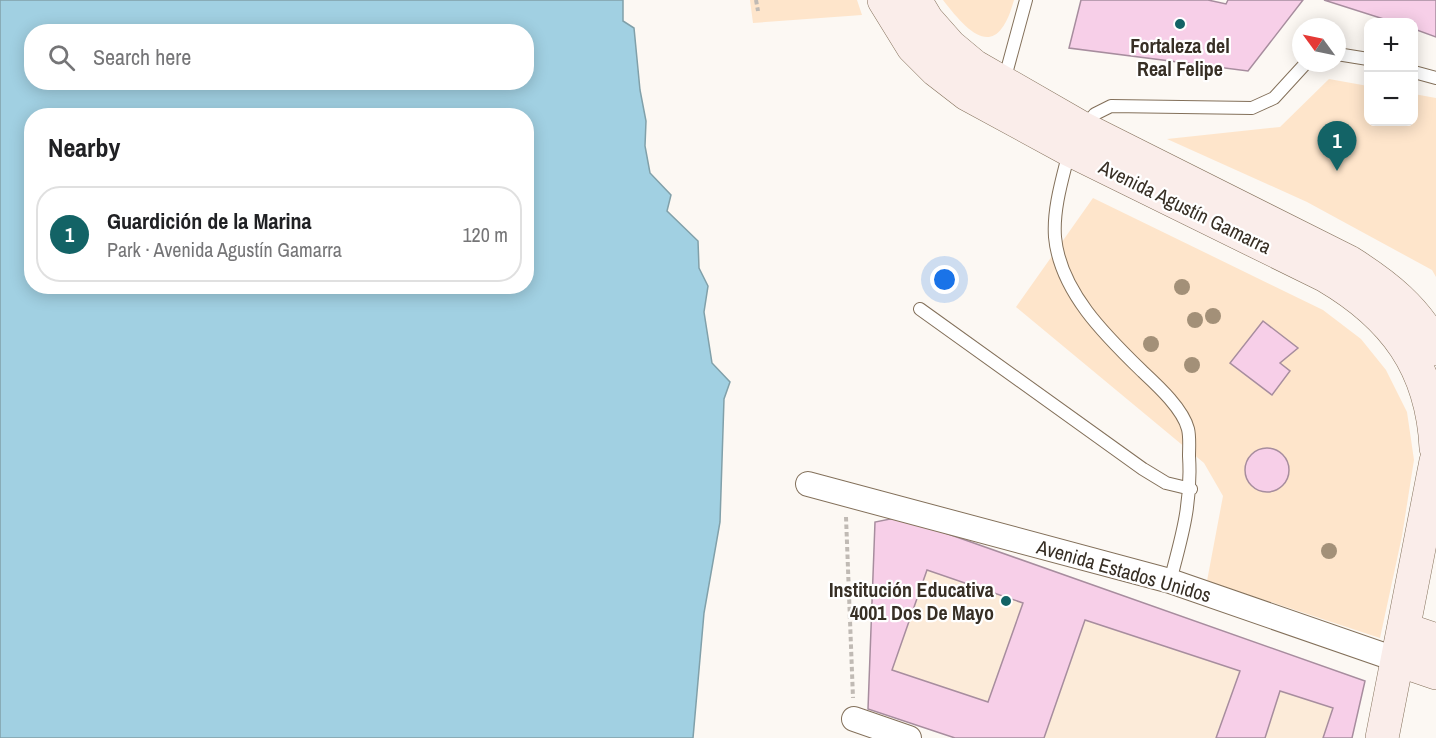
<!DOCTYPE html>
<html lang="en">
<head>
<meta charset="utf-8">
<style>
	body { margin:0; font-family:"Archivo Narrow",sans-serif; background:#f2f2f2; color:#202124 }
	.controls { position:absolute; right:18px; top:18px; display:grid; overflow:hidden; border-radius:12px; box-shadow:0 3px 15px #0003 }
	.controls button { width:54px; height:54px; display:grid; place-items:center; padding:0; border:0; border-bottom:2px solid #e0e0e0; background:#fff; color:#202124; font:30px sans-serif }
	.compass { position:absolute; left:1292px; top:18px; width:54px; height:54px; border-radius:50%; background:#fff; box-shadow:0 3px 15px #0003; rotate:303deg }
	.you { position:absolute; left:945px; top:280px; width:21px; height:21px; margin:-15px; border:4px solid #fff; border-radius:50%; background:#1a73e8; box-shadow:0 0 0 9px #1a73e833 }
	.badge { display:grid; place-items:center; width:39px; height:39px; border-radius:50%; background:#136366; color:#fff; font-size:20px; font-weight:700 }
	.pin { position:absolute; translate:-50% -50px; filter:drop-shadow(0 2px 3px #0008) }
	.pin::after { content:''; position:absolute; top:32px; width:21px; height:18px; background:inherit; clip-path:polygon(0 0,100% 0,50% 100%) }
	.list { margin:0; padding:0; list-style:none }
	h2 { display:flex; justify-content:space-between; align-items:center; height:78px; margin:0; padding:0 24px; font-size:26px }
	h2 small { font-size:20px; font-weight:400; color:#757577 }
	.list li { display:grid; grid-template-columns:39px 1fr auto; gap:18px; align-items:center; box-sizing:border-box; height:96px; margin:0 12px 12px; padding:0 12px; border:2px solid #e0e0e0; border-radius:24px }
	.list b { display:block; font-size:22px; white-space:nowrap }
	.list p { margin:0; font-size:20px; white-space:nowrap; color:#757577 }
	.list em { font-size:20px; font-style:normal; color:#757577 }
	.icon { flex:none; width:33px; height:33px; fill:none; stroke:currentColor; stroke-width:2; stroke-linecap:round; stroke-linejoin:round }
	.map { position:relative; flex:none; width:1436px; height:738px; overflow:hidden }
	.search { position:absolute; background:#fff; box-shadow:0 3px 15px #0003; left:24px; top:24px; width:510px; height:66px; display:flex; align-items:center; gap:15px; box-sizing:border-box; padding:0 21px; border-radius:24px; color:#757577; font-size:22px }
	.panel { position:absolute; background:#fff; box-shadow:0 3px 15px #0003; left:24px; top:108px; width:510px; height:186px; border-radius:24px }
	.map>svg:first-child { display:block }
	.built { fill:#fcebd9 }
	.green { fill:#fee5cb }
	.water { fill:#a1d0e2; stroke:#81a0a9; stroke-width:1.5; fill-rule:evenodd }
	.building { fill:#f7cfe8; stroke:#a78d9e; stroke-width:1.5; fill-rule:evenodd }
	.lines { fill:none; stroke-linecap:round; stroke-linejoin:round }
	.lane-casing { stroke:#83705a; stroke-width:14 }
	.street-casing { stroke:#83705a; stroke-width:26 }
	.secondary-casing { stroke:#83705a; stroke-width:34 }
	.path { stroke:#c0bab4; stroke-width:4; stroke-dasharray:4.5 3; stroke-linecap:butt }
	.lane { stroke:#fff; stroke-width:12 }
	.street { stroke:#fff; stroke-width:24 }
	.secondary { stroke:#faedea; stroke-width:33 }
	.tree { fill:#a39078 }
	.poi-dot { fill:#136366; stroke:#fff; stroke-width:2 }
	.labels { text-anchor:middle; stroke-width:4.5; stroke-linejoin:round; paint-order:stroke }
	.poi-label { font-size:20px; font-weight:bold; fill:#372f25; stroke:#fff }
	.street-label { font-size:20px; fill:#372f25; stroke:#fff }
</style>
</head>
<body>
<div class="map">
<svg width="1436" height="738" viewBox="0 0 1436 738">
	<rect width="100%" height="100%" fill="#fcf8f3"/>
	<path class="built" d="M900 517 1365 681 1352 738H955L868 709 875 522Z"/>
	<path class="green" d="M750 0H857L862 15 753 23Z
		M943 0H1014C997 62 970 35 943 0Z
		M1329 79 1368 86V122H1414V94L1436 98V277L1432 270 1307 202 1167 139 1280 127Z
		M1093 198 1323 310 1361 339 1386 370 1407 412 1414 460 1402 536 1380 638 1207 581 1223 496 1204 463 1016 307Z"/>
	<path class="water" d="M0 0H623V21L634 28 640 90 646 121 645 146 650 173 671 195 667 211 698 241 699 268 708 286 704 312 712 363 730 382 724 399 720 522 704 613 693 738H0ZM32 32H526V82H32ZM32 116H526V286H32Z"/>
	<path class="building" d="M1081 0H1208L1226 4 1228 0H1303L1248 71 1069 48Z
		M1324 0H1436V37L1414 29V22H1393Z
		M1263 321 1298 348 1280 363 1290 371 1272 395 1230 363Z
		M1245 470a22 22 0 1 1 44 0a22 22 0 1 1-44 0Z
		M900 517 1365 681 1352 738H1323L1333 708 1280 691 1265 738H1216L1240 671 1085 620 1044 738H955L868 709 875 522ZM927 570 1023 603 988 702 892 670Z"/>
	<g class="lines">
		<g class="lane-casing">
			<path id="lane" d="M1337 54 1368 59
				M1414 72 1436 78
				M1004 81 1026 0
				M1084 127 1095 114 1111 106 1252 108 1274 98 1306 63
				M1069 152C1062 180 1053 209 1055 237 1060 292 1107 337 1143 372 1158 386 1183 409 1188 429 1190 437 1189 448 1189 456 1192 502 1182 537 1170 581
				M920 309 1143 469 1166 483 1191 489"/>
		</g>
		<g class="street-casing">
			<path id="street" d="M808 484 1170 581 1398 660
				M854 719 909 738"/>
		</g>
		<g class="secondary-casing">
			<path id="secondary" d="M884 0 913 47 936 70 967 94 1070 150 1326 276C1394 316 1432 367 1436 448
				M915 0 927 20 950 46 974 66 1082 128 1349 262C1384 284 1418 310 1436 349
				M1404 629 1436 640
				M1398 660 1436 673
				M1382 738 1436 461"/>
		</g>
		<path class="path" d="M756 0 758 11
			M846 517 853 698"/>
		<use href="#lane" class="lane"/>
		<use href="#street" class="street"/>
		<use href="#secondary" class="secondary"/>
	</g>
	<g class="tree">
		<circle cx="1182" cy="287" r="8"/>
		<circle cx="1213" cy="316" r="8"/>
		<circle cx="1195" cy="320" r="8"/>
		<circle cx="1151" cy="344" r="8"/>
		<circle cx="1192" cy="365" r="8"/>
		<circle cx="1329" cy="551" r="8"/>
	</g>
	<g class="poi-dot">
		<circle cx="1180" cy="24" r="6"/>
		<circle cx="1006" cy="601" r="6"/>
	</g>
	<g class="labels">
		<g class="poi-label">
			<text x="1180" y="53">Fortaleza del<tspan x="1180" dy="23">Real Felipe</tspan></text>
			<text x="994" y="597" text-anchor="end">Institución Educativa<tspan x="994" dy="23">4001 Dos De Mayo</tspan></text>
		</g>
		<g class="street-label">
			<text transform="translate(1185 207) rotate(26)" y="7">Avenida Agustín Gamarra</text>
			<text transform="translate(1124 571) rotate(16)" y="7">Avenida Estados Unidos</text>
		</g>
	</g>
</svg>
<div class="controls">
<button>+</button>
<button>−</button>
</div>
<svg class="compass" viewBox="-18 -18 36 36"><path d="M0-13l5 13h-10z" fill="#e53935"/><path d="M0 13l5-13h-10z" fill="#757577"/></svg>
<div class="you"></div>
<div class="pin badge" style="left:1337px;top:171px">1</div>
<div class="search"><svg class="icon" aria-label="search" viewBox="0 0 24 24"><circle cx="10" cy="10" r="6"/><path d="M15 15l6 6"/></svg>Search here</div>
<section class="panel">
<h2>Nearby<small></small></h2>
<ul class="list">
<li><span class="badge">1</span><div><b>Guardición de la Marina</b><p>Park · Avenida Agustín Gamarra</p></div><em>120 m</em></li>
</ul>
</section>
</div>
</body>
</html>
